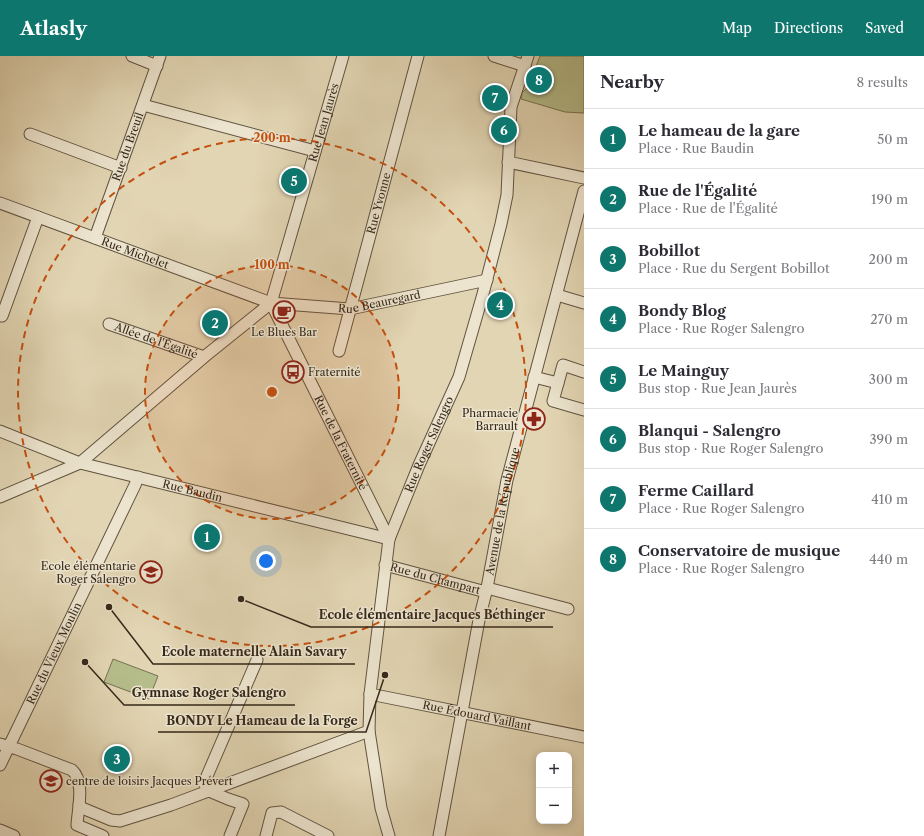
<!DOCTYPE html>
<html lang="en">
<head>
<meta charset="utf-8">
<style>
	body { margin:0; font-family:"Libre Caslon Text",serif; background:#f7f7f7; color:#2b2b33 }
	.controls { position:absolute; right:12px; bottom:12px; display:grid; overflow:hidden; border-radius:8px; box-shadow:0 2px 10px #0003 }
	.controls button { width:36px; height:36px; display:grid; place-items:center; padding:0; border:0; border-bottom:1px solid #e1e1e2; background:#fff; color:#2b2b33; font:20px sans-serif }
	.you { position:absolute; left:266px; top:505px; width:14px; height:14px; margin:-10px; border:3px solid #fff; border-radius:50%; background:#1a73e8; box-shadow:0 0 0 6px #1a73e833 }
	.badge { display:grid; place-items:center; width:26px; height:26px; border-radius:50%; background:#0f766e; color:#fff; font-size:13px; font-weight:700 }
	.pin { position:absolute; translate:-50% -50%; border:2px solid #fff; box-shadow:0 1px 4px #0006 }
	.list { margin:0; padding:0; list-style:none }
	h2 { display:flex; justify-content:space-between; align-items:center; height:52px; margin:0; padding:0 16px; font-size:17px }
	h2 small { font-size:13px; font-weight:400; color:#7c7c81 }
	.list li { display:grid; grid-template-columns:26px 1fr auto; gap:12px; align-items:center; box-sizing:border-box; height:60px; padding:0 16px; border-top:1px solid #e1e1e2 }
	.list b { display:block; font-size:15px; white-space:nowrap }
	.list p { margin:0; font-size:13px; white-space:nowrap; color:#7c7c81 }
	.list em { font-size:13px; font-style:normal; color:#7c7c81 }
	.map { position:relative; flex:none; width:584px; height:780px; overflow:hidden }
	header { display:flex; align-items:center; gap:24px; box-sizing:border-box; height:56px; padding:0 20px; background:#0f766e; color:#fff }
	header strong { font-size:19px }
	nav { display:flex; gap:22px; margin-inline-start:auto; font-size:14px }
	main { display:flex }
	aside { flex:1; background:#fff }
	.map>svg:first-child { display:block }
	.green { fill:#b5bd8b; stroke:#757252 }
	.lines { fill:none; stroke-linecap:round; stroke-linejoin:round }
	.minor-casing { stroke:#605340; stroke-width:13 }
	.minor { stroke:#ece4ce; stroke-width:11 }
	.ring { fill:none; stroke:#c44f0f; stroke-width:2; stroke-dasharray:7 5 }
	.labels { text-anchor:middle; stroke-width:3; stroke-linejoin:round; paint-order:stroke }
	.street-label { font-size:11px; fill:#35281a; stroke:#ece4ce }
	.poi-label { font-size:11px; fill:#35281a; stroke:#ece4ce; text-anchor:start }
	.centre { fill:#c44f0f; stroke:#ece4ce; stroke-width:2 }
	.ring-label { font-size:12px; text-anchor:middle; font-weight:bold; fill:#c44f0f; stroke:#ece4ce; stroke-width:3; stroke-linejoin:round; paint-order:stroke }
	.leader { fill:none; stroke:#35281a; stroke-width:1.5 }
	.callout-dot { fill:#35281a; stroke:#ece4ce; stroke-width:1.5 }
	.callout-label { font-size:12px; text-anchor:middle; font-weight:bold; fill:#35281a; stroke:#ece4ce; stroke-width:3; stroke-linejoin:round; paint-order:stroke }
</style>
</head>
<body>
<header>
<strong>Atlasly</strong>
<nav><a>Map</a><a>Directions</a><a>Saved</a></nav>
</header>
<main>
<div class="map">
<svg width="584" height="780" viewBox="0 0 584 780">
	<rect width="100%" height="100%" fill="#e2d5b3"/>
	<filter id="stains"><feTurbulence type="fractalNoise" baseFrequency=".005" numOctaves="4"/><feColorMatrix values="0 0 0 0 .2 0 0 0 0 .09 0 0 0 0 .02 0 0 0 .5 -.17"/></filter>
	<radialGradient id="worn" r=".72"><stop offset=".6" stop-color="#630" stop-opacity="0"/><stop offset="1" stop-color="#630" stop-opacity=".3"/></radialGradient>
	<path class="green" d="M540 0H584V57L565 56 521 43 522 37 528 31Z
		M113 603 158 620 149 643 104 626Z"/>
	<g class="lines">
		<g class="minor-casing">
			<g id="minor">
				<path d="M132 0 157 10"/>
				<path d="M494 0 525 10"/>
				<path d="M143 49 315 95"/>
				<path d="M30 78 121 112"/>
				<path d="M508 106 584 122"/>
				<path id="s1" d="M0 147 271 247 350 253 487 224"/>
				<path id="s2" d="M95 182 160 0"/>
				<path d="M557 239 584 247"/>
				<path id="s3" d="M271 247 389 483"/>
				<path id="s4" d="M271 247 343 0"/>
				<path d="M2 260 38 161"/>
				<path id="s5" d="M109 268 204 301"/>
				<path id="s6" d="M339 295 418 0"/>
				<path d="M584 316 563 309 553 345 584 354"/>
				<path d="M534 321 558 327"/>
				<path id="s7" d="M0 375 80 407 389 483"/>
				<path d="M0 441 80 407 204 301 271 247"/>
				<path id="s8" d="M385 509 486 536"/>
				<path d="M487 532 568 553"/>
				<path id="s9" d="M370 638 584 681"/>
				<path d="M0 688 17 693 72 714C85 726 78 752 77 769L103 780"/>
				<path id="s10" d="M0 709 135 429 138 421"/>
				<path d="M79 749 82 752 111 764 120 765 171 749 369 675"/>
				<path d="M0 774 14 780"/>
				<path d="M230 780 243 748 228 743 209 735 204 727 257 604"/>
				<path d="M266 780 272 757 281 756 328 780"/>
				<path id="s11" d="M389 780 381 752 369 675 370 638 389 483 419 409 459 321 483 238 501 168 507 139 511 51 528 0"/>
				<path id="s12" d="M439 780 479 564 487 532 507 424 584 135"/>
			</g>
		</g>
		<use href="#minor" class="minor"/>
	</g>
	<circle cx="272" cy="336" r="127" fill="#c44f0f" fill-opacity=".12"/>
	<g class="ring">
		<circle cx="272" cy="336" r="127"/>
		<circle cx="272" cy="336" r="254"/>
	</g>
	<defs>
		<g id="cafe-ring" transform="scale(1.15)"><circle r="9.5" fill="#ece4ce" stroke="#8f2418" stroke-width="1.5"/><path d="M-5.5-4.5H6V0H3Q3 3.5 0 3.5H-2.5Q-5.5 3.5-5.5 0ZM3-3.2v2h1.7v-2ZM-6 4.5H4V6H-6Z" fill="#8f2418"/></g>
		<g id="bus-ring" transform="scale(1.15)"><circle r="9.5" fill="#ece4ce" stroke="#8f2418" stroke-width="1.5"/><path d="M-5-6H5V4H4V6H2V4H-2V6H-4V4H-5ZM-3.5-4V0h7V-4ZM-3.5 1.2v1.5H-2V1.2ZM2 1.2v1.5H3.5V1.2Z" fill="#8f2418"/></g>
		<g id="pharmacy-ring" transform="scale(1.15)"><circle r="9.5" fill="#ece4ce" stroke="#8f2418" stroke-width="1.5"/><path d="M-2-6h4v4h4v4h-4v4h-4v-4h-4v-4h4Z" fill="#8f2418"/></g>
		<g id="school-ring" transform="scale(1.15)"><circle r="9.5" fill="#ece4ce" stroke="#8f2418" stroke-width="1.5"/><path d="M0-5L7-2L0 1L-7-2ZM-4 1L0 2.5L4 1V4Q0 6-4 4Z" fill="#8f2418"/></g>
	</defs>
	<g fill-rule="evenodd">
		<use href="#cafe-ring" x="284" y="256"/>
		<use href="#bus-ring" x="293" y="316"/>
		<use href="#pharmacy-ring" x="534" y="363"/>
		<use href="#school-ring" x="151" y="516"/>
		<use href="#school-ring" x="51" y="725"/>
	</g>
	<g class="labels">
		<g class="street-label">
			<text dy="4" stroke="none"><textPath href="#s4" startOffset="188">Rue Jean Jaurès</textPath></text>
			<text dy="4" stroke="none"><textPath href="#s2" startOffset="97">Rue du Breuil</textPath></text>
			<text dy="4" stroke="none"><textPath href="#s6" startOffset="153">Rue Yvonne</textPath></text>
			<text dy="4" stroke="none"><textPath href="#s1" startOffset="144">Rue Michelet</textPath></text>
			<text dy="4" stroke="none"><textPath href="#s1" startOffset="398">Rue Beauregard</textPath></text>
			<text dy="4" stroke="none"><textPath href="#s5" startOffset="50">Allée de l'Égalité</textPath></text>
			<text dy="4" stroke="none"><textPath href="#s3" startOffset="156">Rue de la Fraternité</textPath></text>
			<text dy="4" stroke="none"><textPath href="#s11" startOffset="403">Rue Roger Salengro</textPath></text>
			<text dy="4" stroke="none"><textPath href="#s7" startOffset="202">Rue Baudin</textPath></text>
			<text dy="4" stroke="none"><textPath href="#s12" startOffset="331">Avenue de la République</textPath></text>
			<text dy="4" stroke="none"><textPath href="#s8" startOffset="52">Rue du Champart</textPath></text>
			<text dy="4" stroke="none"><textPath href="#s10" startOffset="124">Rue du Vieux Moulin</textPath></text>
			<text dy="4" stroke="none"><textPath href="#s9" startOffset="109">Rue Édouard Vaillant</textPath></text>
		</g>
		<g class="poi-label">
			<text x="284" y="280" text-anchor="middle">Le Blues Bar</text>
			<text x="308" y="320">Fraternité</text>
			<text x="518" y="361" text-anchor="end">Pharmacie<tspan x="518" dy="13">Barrault</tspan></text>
			<text x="136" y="514" text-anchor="end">Ecole élémentarie<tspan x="136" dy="13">Roger Salengro</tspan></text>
			<text x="66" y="729">centre de loisirs Jacques Prévert</text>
		</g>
	</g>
	<circle cx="272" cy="336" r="6" class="centre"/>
	<g class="ring-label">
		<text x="272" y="86">200 m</text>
		<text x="272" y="213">100 m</text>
	</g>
	<path class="leader" d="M241 543L311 571H553M109 551L153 608H355M85 606L124 649H295M385 619L366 676H158"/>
	<g class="callout-dot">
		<circle cx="241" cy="543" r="4"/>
		<circle cx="109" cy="551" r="4"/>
		<circle cx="85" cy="606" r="4"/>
		<circle cx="385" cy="619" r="4"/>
	</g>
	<g class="callout-label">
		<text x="432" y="563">Ecole élémentaire Jacques Béthinger</text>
		<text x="254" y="600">Ecole maternelle Alain Savary</text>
		<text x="209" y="641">Gymnase Roger Salengro</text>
		<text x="262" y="669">BONDY Le Hameau de la Forge</text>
	</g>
	<rect width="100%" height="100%" filter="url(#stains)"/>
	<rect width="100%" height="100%" fill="url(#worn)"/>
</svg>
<div class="controls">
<button>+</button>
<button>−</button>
</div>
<div class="you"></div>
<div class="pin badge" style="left:207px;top:481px">1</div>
<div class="pin badge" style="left:215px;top:267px">2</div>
<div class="pin badge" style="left:117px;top:703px">3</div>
<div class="pin badge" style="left:500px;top:249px">4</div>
<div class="pin badge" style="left:294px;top:125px">5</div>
<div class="pin badge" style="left:504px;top:74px">6</div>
<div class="pin badge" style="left:495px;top:42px">7</div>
<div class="pin badge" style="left:539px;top:24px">8</div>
</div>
<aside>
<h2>Nearby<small>8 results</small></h2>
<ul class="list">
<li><span class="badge">1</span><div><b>Le hameau de la gare</b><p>Place · Rue Baudin</p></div><em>50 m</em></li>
<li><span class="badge">2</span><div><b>Rue de l'Égalité</b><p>Place · Rue de l'Égalité</p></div><em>190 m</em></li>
<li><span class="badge">3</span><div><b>Bobillot</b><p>Place · Rue du Sergent Bobillot</p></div><em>200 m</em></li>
<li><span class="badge">4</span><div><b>Bondy Blog</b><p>Place · Rue Roger Salengro</p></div><em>270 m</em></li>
<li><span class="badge">5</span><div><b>Le Mainguy</b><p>Bus stop · Rue Jean Jaurès</p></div><em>300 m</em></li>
<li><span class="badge">6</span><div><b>Blanqui - Salengro</b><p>Bus stop · Rue Roger Salengro</p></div><em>390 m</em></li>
<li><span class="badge">7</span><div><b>Ferme Caillard</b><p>Place · Rue Roger Salengro</p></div><em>410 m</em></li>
<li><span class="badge">8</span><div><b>Conservatoire de musique</b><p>Place · Rue Roger Salengro</p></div><em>440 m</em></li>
</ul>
</aside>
</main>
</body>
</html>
